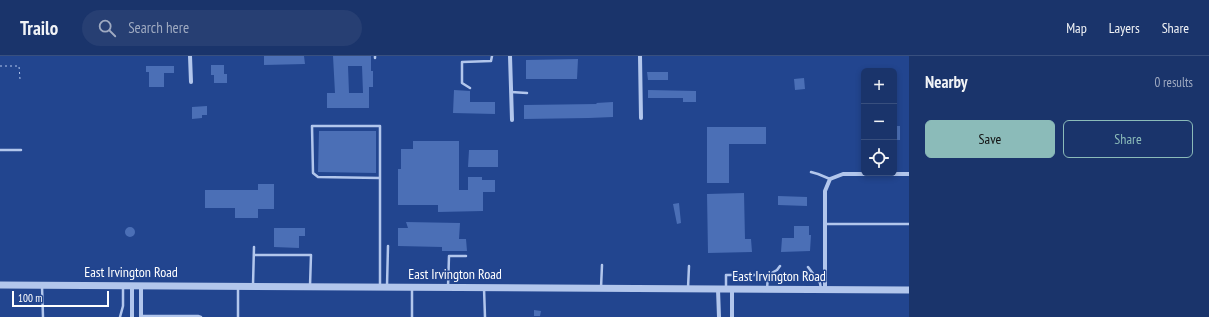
<!DOCTYPE html>
<html lang="en">
<head>
<meta charset="utf-8">
<style>
	body { margin:0; font-family:"PT Sans Narrow",sans-serif; background:#273f73; color:#f1f3f6 }
	.controls { position:absolute; right:12px; top:12px; display:grid; overflow:hidden; border-radius:6px; box-shadow:0 2px 6px #0003 }
	.controls button { width:36px; height:36px; display:grid; place-items:center; padding:0; border:0; border-bottom:1px solid #384f7e; background:#1a346b; color:#f1f3f6; font:20px sans-serif }
	.scale { position:absolute; left:12px; bottom:10px; width:97px; box-sizing:border-box; padding-left:4px; border:2px solid #fff; border-top:0; font-size:11px; line-height:14px; white-space:nowrap; color:#fff; -webkit-text-stroke:3px #22458f; paint-order:stroke }
	.list { margin:0; padding:0; list-style:none }
	h2 { display:flex; justify-content:space-between; align-items:center; height:52px; margin:0; padding:0 16px; font-size:17px }
	h2 small { font-size:13px; font-weight:400; color:#9faac1 }
	.actions { display:flex; gap:8px; padding:12px 16px }
	.actions a { flex:1; padding:9px 0; border:1px solid #8bbbb9; border-radius:6px; text-align:center; font-size:14px; color:#8bbbb9 }
	.actions .main { background:#8bbbb9; color:#111 }
	.icon { flex:none; width:22px; height:22px; fill:none; stroke:currentColor; stroke-width:2; stroke-linecap:round; stroke-linejoin:round }
	.map { position:relative; flex:none; width:909px; height:261px; overflow:hidden }
	header { display:flex; align-items:center; gap:24px; box-sizing:border-box; height:56px; padding:0 20px; background:#1a346b; border-bottom:1px solid #384f7e }
	header strong { font-size:19px }
	nav { display:flex; gap:22px; margin-inline-start:auto; font-size:14px }
	.search { width:280px; height:36px; background:#273f73; display:flex; align-items:center; gap:10px; box-sizing:border-box; padding:0 14px; border-radius:22px; color:#9faac1; font-size:15px }
	main { display:flex }
	aside { flex:1; background:#1a346b }
	.map>svg:first-child { display:block }
	.building { fill:#4b6fb6; fill-rule:evenodd }
	.lines { fill:none; stroke-linecap:round; stroke-linejoin:round }
	.path { stroke:#b2c6ec; stroke-width:1; stroke-dasharray:2 3; stroke-linecap:butt }
	.service { stroke:#b2c6ec; stroke-width:2.5 }
	.minor { stroke:#b2c6ec; stroke-width:4 }
	.tertiary { stroke:#b2c6ec; stroke-width:7 }
	.labels { text-anchor:middle; stroke-width:3; stroke-linejoin:round; paint-order:stroke }
	.street-label { font-size:14px; fill:#fff; stroke:#22458f }
</style>
</head>
<body>
<header>
<strong>Trailo</strong>
<div class="search"><svg class="icon" aria-label="search" viewBox="0 0 24 24"><circle cx="10" cy="10" r="6"/><path d="M15 15l6 6"/></svg>Search here</div>
<nav><a>Map</a><a>Layers</a><a>Share</a></nav>
</header>
<main>
<div class="map">
<svg width="909" height="261" viewBox="0 0 909 261">
	<rect width="100%" height="100%" fill="#22458f"/>
	<path class="building" d="M264 0H304L305 8 264 9Z
		M333 0H371V15H373V31H369V52H327V37H335ZM348 10H362L363 37H349Z
		M578 3 577 23H526V4Z
		M211 9H224V18H227V27H214V19H211Z
		M146 10H174V17H164V31H149V16H146Z
		M647 16H668V24H648Z
		M804 22 805 33 795 34 794 23Z
		M454 34 470 35V46H495V58L453 57Z
		M648 34 696 35V46H683V42H648Z
		M613 46V61L589 62 524 63V49L597 48 596 47Z
		M207 50V59H202V62L192 63V51Z
		M894 70H900V84H894Z
		M707 71H766V88H729V127H707Z
		M319 75H376V117L318 116Z
		M413 85H459V134H468V121H482V124H495V136H483V155L438 156V149H398V113H401V93H413Z
		M469 94H498V111H468Z
		M258 128H274V153H258V162H235V152H205V134H258Z
		M744 137 745 183H751L752 196 708 197 707 138Z
		M778 140 807 141V150L778 149Z
		M679 147 681 167 677 168 673 148Z
		M406 166 460 167 459 183H466L467 195H442V191L398 190V172H408Z
		M794 170H809V179H811L810 195 781 196 782 182H794Z
		M125 176a5 5 0 1 1 10 0a5 5 0 1 1-10 0Z
		M274 172H305V180H299V192L274 191Z
		M534 254 541 255 540 260H534Z"/>
	<g class="lines">
		<path class="path" d="M0 10H19L20 23"/>
		<path class="service" d="M375 0V2
			M470 32 462 27V6L491 5 492 0
			M511 36 527 37
			M0 94H21
			M811 116 818 118 830 123
			M825 168H909
			M254 199H311L310 230
			M808 211 820 227 821 233
			M253 229 254 191
			M42 230 43 261
			M238 230V261
			M380 230V70H312L313 117 318 121 380 122
			M387 230 388 190
			M448 231 449 200H466
			M412 232V261
			M484 232 485 261
			M601 232 602 209
			M688 232 689 210
			M726 233V219H768
			M767 233 768 219 777 214 780 210
			M141 260H198L201 261
			M120 261 123 250V230"/>
		<path class="minor" d="M190 0 191 26
			M510 0 512 64
			M640 0 641 62
			M132 229V261
			M141 229V261
			M718 233 719 261
			M732 233V261
			M825 234V135L830 123 843 118H909"/>
		<path class="tertiary" d="M0 229 909 234"/>
	</g>
	<g class="labels">
		<g class="street-label">
			<text x="131" y="221">East Irvington Road</text>
			<text x="455" y="223">East Irvington Road</text>
			<text x="779" y="225">East Irvington Road</text>
		</g>
	</g>
</svg>
<div class="controls">
<button>+</button>
<button>−</button>
<button><svg class="icon" aria-label="locate" viewBox="0 0 24 24"><circle cx="12" cy="12" r="6"/><path d="M12 2v4M12 18v4M2 12h4M18 12h4"/></svg></button>
</div>
<div class="scale">100 m</div>
</div>
<aside>
<h2>Nearby<small>0 results</small></h2>
<ul class="list">
</ul>
<div class="actions"><a class="main">Save</a><a>Share</a></div>
</aside>
</main>
</body>
</html>
